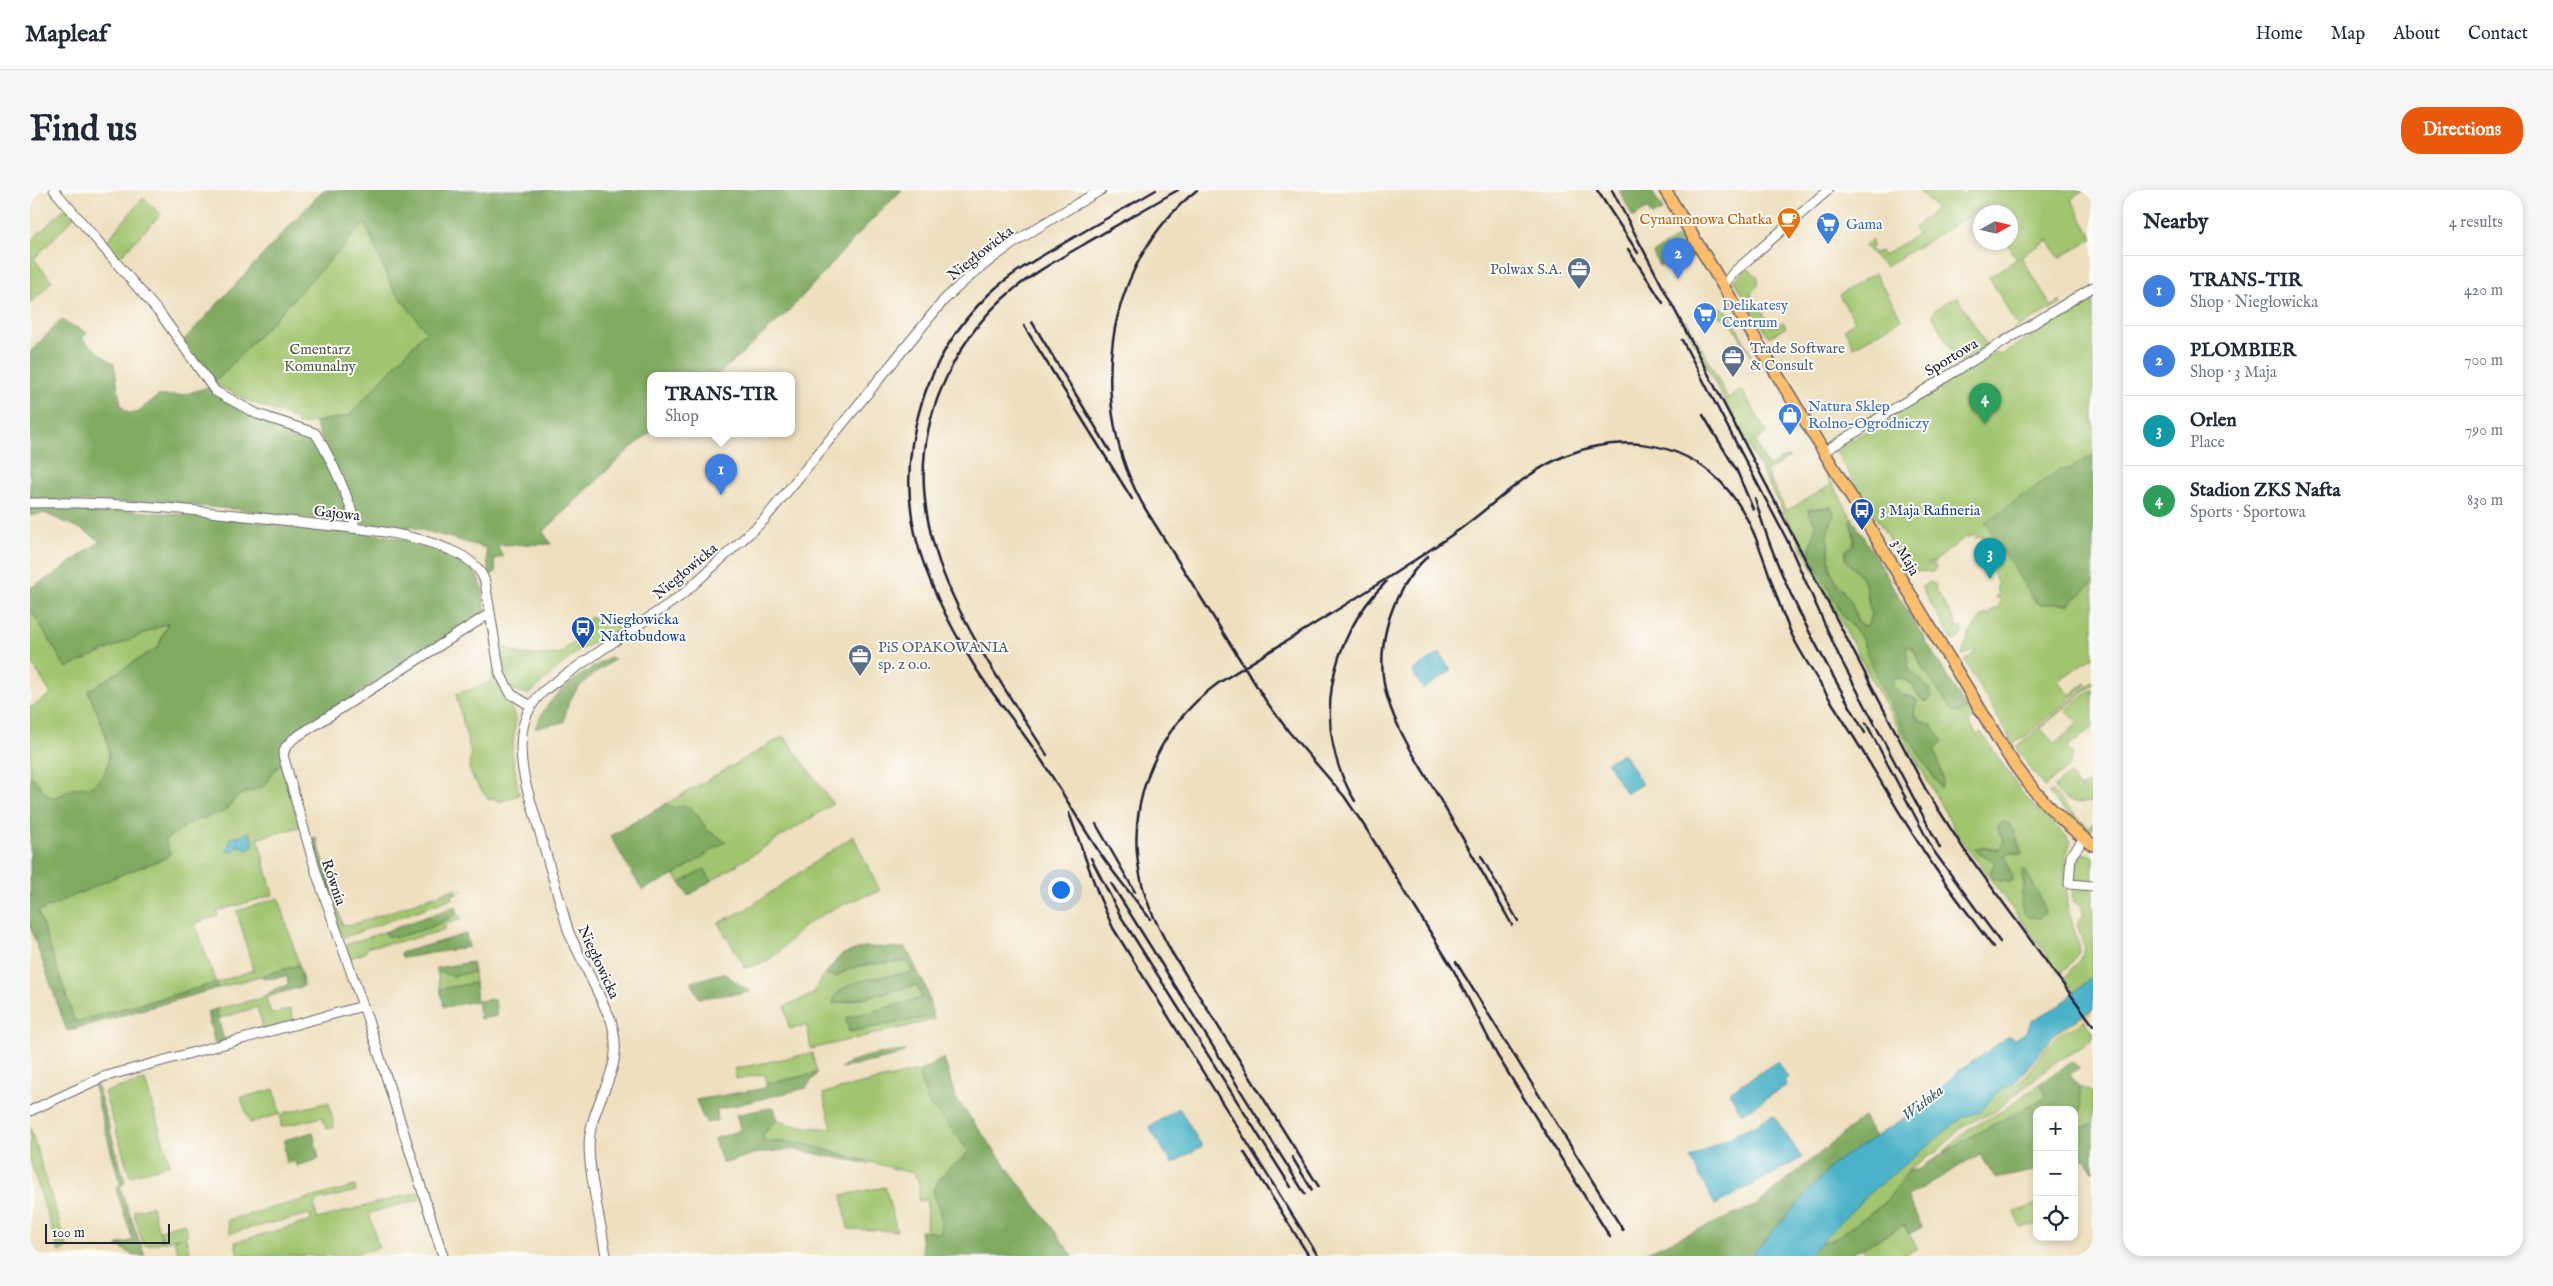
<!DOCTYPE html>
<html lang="en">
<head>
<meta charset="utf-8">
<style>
	body { margin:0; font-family:"IM FELL English",serif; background:#f6f6f7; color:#1f2937 }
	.controls { position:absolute; right:15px; bottom:15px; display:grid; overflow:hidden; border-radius:10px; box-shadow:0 2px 8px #0003 }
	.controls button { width:45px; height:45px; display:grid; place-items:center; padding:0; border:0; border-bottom:1px solid #e0e1e3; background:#fff; color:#1f2937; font:25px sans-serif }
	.compass { position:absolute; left:1943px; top:15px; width:45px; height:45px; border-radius:50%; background:#fff; box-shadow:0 2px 8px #0003; rotate:82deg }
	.scale { position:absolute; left:15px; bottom:12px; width:125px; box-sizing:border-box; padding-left:5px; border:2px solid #22223b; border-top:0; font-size:14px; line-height:18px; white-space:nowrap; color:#22223b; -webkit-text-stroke:4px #fdfcf7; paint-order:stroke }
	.you { position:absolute; left:1030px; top:699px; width:18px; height:18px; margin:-12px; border:4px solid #fff; border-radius:50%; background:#1a73e8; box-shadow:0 0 0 8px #1a73e833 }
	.badge { display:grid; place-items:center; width:32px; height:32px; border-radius:50%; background:#ea580c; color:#fff; font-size:16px; font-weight:700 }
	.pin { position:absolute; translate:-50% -41px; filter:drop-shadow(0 1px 2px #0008) }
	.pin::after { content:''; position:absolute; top:26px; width:18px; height:15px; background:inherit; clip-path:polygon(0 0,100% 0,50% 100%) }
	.popup { position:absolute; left:617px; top:182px; width:148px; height:65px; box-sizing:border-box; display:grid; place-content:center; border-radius:10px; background:#fff; filter:drop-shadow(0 1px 4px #0005); font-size:16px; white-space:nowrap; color:#747a83 }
	.popup b { font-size:19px; color:#1f2937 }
	.popup::after { content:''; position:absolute; left:50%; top:100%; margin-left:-10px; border:10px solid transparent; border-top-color:#fff }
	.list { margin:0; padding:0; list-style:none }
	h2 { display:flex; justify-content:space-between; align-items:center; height:65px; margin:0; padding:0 20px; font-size:21px }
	h2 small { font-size:16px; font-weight:400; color:#747a83 }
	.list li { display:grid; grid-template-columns:32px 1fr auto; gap:15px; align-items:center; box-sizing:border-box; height:70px; padding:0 20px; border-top:1px solid #e0e1e3 }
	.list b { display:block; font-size:19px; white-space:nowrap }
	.list p { margin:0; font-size:16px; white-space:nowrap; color:#747a83 }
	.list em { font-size:16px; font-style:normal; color:#747a83 }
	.icon { flex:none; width:28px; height:28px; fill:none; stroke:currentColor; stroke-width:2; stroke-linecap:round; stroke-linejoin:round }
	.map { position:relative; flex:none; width:2063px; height:1066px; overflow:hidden; border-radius:20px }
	header { display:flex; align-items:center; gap:30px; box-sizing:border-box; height:70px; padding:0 25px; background:#fff; border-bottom:1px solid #e0e1e3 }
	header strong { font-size:24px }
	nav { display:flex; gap:28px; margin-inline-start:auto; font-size:18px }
	.intro { display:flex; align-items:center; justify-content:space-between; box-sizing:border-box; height:120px; padding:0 30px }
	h1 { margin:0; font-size:35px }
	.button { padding:12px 22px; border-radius:20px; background:#ea580c; color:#fff; font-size:18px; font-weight:700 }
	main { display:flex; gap:30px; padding:0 30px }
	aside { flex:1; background:#fff; border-radius:20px; box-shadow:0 2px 8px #0003 }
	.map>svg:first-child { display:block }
	.green { fill:#a1c56e; stroke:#627454; fill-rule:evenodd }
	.forest { fill:#80aa61; stroke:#51664e }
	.sand { fill:#eeda9e; stroke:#887e6c }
	.water { fill:#49b2c8; stroke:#366a82 }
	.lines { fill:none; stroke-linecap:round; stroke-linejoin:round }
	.minor-casing { stroke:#696469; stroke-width:11 }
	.major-casing { stroke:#696469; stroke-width:14 }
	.minor { stroke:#fff; stroke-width:9 }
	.major { stroke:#fbbd6e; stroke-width:11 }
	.rail { stroke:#22223b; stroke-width:2.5 }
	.labels { text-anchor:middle; stroke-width:4; stroke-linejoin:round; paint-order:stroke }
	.food-label { font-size:15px; fill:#c56008; stroke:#fdfcf7; text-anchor:end }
	.shop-label { font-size:15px; fill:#366cbe; stroke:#fdfcf7; text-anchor:start }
	.street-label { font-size:15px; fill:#22223b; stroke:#fdfcf7 }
	.service-label { font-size:15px; fill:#4e5e75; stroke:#fdfcf7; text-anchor:start }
	.park-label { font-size:15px; fill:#4e5b4d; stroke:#fdfcf7 }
	.transit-label { font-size:15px; fill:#164399; stroke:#fdfcf7; text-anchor:start }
	.water-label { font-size:16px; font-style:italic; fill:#325c73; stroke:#fdfcf7 }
</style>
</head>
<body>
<header>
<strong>Mapleaf</strong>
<nav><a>Home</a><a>Map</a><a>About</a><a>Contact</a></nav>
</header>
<div class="intro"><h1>Find us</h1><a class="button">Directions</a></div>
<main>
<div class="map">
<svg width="2063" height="1066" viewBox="0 0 2063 1066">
	<rect width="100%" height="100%" fill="#fdfcf7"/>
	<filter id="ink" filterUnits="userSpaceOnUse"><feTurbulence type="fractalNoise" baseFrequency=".02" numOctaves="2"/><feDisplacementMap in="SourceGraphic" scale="10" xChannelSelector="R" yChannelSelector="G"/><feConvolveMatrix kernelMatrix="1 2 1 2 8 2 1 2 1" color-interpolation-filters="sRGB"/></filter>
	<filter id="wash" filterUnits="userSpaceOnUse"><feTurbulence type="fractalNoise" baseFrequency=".0096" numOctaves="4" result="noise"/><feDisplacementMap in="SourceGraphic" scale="20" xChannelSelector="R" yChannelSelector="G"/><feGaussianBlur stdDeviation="1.12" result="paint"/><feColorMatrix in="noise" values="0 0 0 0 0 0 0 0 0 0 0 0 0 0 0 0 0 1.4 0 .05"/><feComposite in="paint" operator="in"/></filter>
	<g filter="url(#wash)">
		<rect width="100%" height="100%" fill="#eedfbe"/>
		<path class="green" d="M1889 0H1928L1933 5 1939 0H2055L2041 9 2063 49 2029 68 2018 50 1991 66 2022 117 2030 111 2031 114 1983 140 1988 137 1959 87 1987 69 1977 53 1980 52V22H1959L1955 16 1855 77 1834 56 1841 50 1843 55 1840 59 1844 63 1850 61 1853 66 1887 44 1884 38 1906 18Z
			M113 8 131 24 88 69 74 54Z
			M36 17 45 26 4 69 22 91 0 114V52Z
			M335 33 362 97 396 141 319 226 268 235 266 229 216 210 184 193Z
			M1717 78 1728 87V96L1721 103 1742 138 1753 132 1756 137 1739 147 1705 91Z
			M1845 83 1872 129 1824 157 1814 139 1825 131 1809 105Z
			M1927 106 1957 156 1977 144 1931 173 1927 171 1902 125 1904 120Z
			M2063 109V265L2040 279 2029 280 1956 332 2007 413 2039 414 2063 393V466L2028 491 2040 505 2056 492 2055 495 1995 547 1983 554 1935 471 1945 462 1942 460 1932 466C1935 452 1945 430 1957 423L1959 425 1960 421 1969 418V414L1971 413 1970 408H1966L1969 403 1966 397 1969 395 1960 378 1956 381 1955 372 1961 368 1957 360 1950 363 1956 358 1953 351 1955 350 1949 346 1944 349 1948 345 1947 343 1939 347 1938 345 1904 372 1898 373 1899 375 1904 374 1906 378 1903 382 1882 381 1875 375 1806 262 1820 251 1966 162 1971 165Z
			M1690 117 1698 122 1729 179 1699 129 1687 126 1682 120Z
			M1657 130 1698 208 1712 200 1736 241 1737 243 1725 251 1738 277 1756 267H1760L1736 282 1756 321 1801 295 1784 267 1786 266 1822 328 1820 331C1823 348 1829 349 1815 365V369L1834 390 1841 424 1838 435 1835 436 1828 431 1823 417 1800 380 1798 344 1804 322 1801 317 1781 318 1778 325 1786 334V337L1780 359 1781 367 1812 424 1832 449 1868 530 1905 589 1911 582 1909 573 1904 561 1910 548 1901 534 1893 532 1884 525 1883 507 1872 505 1863 496V490L1865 488C1888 491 1882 500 1893 511H1897L1901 501 1879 479 1875 460 1878 455C1883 458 1916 511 1921 520L1927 523 1936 518 1943 529 1938 532 1947 545 1951 542 1994 606 2041 651 2035 668 2037 715 2050 760 2041 773 2030 783 1927 644 1844 494 1653 132ZM1967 638 1987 647 1991 660 1989 665 1978 662 1975 667 1983 690 1979 692 1969 691 1962 668 1949 664V657L1970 659 1974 651ZM1992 681 1996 682 2014 715 1991 703 1994 697Z
			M1900 392 1906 395 1905 398 1928 437 1932 438C1933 445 1929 449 1923 451L1891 397Z
			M0 418 36 478 138 432 128 457 58 501C66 522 85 554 77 577 75 584 67 591 63 596L43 599 24 608C12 604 10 593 0 585V516L2 517 21 504 0 470Z
			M561 427 573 433 582 434 583 429 587 435V442L549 460 499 504 483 500 476 488 468 453C494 470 501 464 530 464L548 447Z
			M462 481 477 506 476 509 486 529 482 562 489 605 470 612 464 608 459 610 444 590 439 578 441 564 426 504 461 492Z
			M2063 491 2062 496 2010 538 2025 554 2048 533 2036 520 2063 499V537L2037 558 2043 565 2038 577 2014 597 1986 558Z
			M754 546 803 614 681 691 675 679 650 693 645 685 695 651 678 641 666 623 644 619 636 614Z
			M251 573 270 637 228 648 243 705 187 721 188 726 165 733 186 793 223 780 207 721 249 708 269 775 188 798 186 793 44 832 8 722 85 687 135 668 140 664 135 650 163 631 193 622 209 605 230 599ZM219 641 223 651V657L208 655 204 660 197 659 200 650 212 646Z
			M2039 584 2050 599 2063 590V612C2042 613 2042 615 2025 600L2024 597Z
			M2022 602C2037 612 2044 628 2060 638L2063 633V639L2059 643 2019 605V603Z
			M823 646 850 701C826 709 803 717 782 731 754 750 751 773 713 778L714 775 688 733 715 720Z
			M2053 663 2063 666V694L2046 692C2041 683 2042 668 2053 663Z
			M2047 696 2063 698V786L2044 802 2034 787 2049 771 2055 759 2047 734 2054 724 2051 714 2044 712 2042 707 2043 699Z
			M427 698 423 703 433 700 422 705 423 708 312 748 297 705 303 701 312 734 322 735Z
			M428 723 431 729 416 734 414 740 374 751 338 757 335 763 320 768 315 755 354 742 359 747 409 734Z
			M876 771 884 782 838 790 812 813 888 795 892 809 816 828 820 842 903 826 904 830 781 859 777 836 759 839 755 816 782 805 795 784 806 787C824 772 854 774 876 771Z
			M407 781 423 786 444 782 445 793 410 799Z
			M236 807 241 824 260 819 264 832 194 851V849L233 837 227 817 188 829 186 819Z
			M2054 830 2063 841V850L2021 875 1964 922 1932 936 1909 960 1882 977 1855 1013 1803 1050 1790 1053 1838 1004 1933 927 1951 921 1966 903 1984 893 1987 896 2027 845Z
			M782 863 787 883 736 894 735 884 706 889 704 879Z
			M892 880 889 886 899 914 917 933 939 961C928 976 910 981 903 1000L910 1022 912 1043 896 1042 897 1010 888 1011C889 1000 892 990 882 983 833 972 784 951 733 951V945L747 930 762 935 802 939 793 904 801 901Z
			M115 890 140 974 100 986 74 902Z
			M2009 894 2017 907 1912 963 1937 940 1974 920Z
			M2048 896 2063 903V934L2044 941V937L2047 934Z
			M244 899 250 924 299 912 304 937 296 939 292 927 251 937 250 924 220 933 211 908Z
			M0 937 37 1058 29 1062 0 970Z
			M325 996 326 1001 287 1011 284 1015 287 1029 388 1002 391 1009 339 1023 349 1058 314 1066H208L205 1052 281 1031 280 1024 200 1043 197 1030Z
			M855 997 867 1041 818 1039 812 1005Z
			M2007 1014V1034L1990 1038 1985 1022Z
			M122 1016 132 1052 114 1056 103 1021Z
			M154 1033 158 1045 155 1046 161 1066H149L144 1050 152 1047 133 1052 130 1040Z
			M1874 1035 1887 1058 1873 1066H1837L1832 1058Z"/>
		<path class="forest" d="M293 0H872L834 38 760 120 687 186H621V242L601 258 513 342 521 354 467 355 473 366 464 370 466 382 459 386 456 358 378 336 377 342 329 333 284 232 319 226 396 141 362 97 335 33 184 193 153 151Z
			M1589 0H1621L1633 20 1622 26 1617 19 1603 27Z
			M1649 46 1663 68 1648 76 1638 72 1629 76 1623 63Z
			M31 130 57 143 52 149 84 174 91 216 99 223H106L128 206 153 205 178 197 283 247 303 282 322 334 204 319 132 313 0 310V162Z
			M2063 265V393L2039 414H2010L2001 406 1955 332 2029 280 2040 279Z
			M0 316C89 318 176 326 264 336 312 341 408 344 442 379 453 390 453 407 456 421L267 543 251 573 243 581 235 595 209 605 193 622 163 631 135 650 140 664 135 668 85 687 8 722 45 832 186 793 188 798 37 841 0 736V585C10 593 12 604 24 608L43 599 63 596C67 591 75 584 77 577 85 554 66 522 58 501L128 457 138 433 36 478 0 418V398L25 384 70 351 53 340 14 323 0 326Z
			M1801 317 1804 322 1798 344 1800 380 1808 396 1821 411 1827 431 1834 436 1838 435 1841 424 1834 390 1815 369 1816 360 1823 356C1826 345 1822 340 1820 330L1822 328 1936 518 1931 522H1923L1892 477 1883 458 1876 456 1879 479 1897 496 1902 506 1900 510 1893 511C1882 500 1888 490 1865 488L1863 490V496L1872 505 1887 510C1883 526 1881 530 1901 534L1913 552 1904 561C1908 572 1916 587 1911 598L1872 538 1841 475 1832 449 1812 424 1781 367 1780 359 1786 334 1777 320Z
			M579 467 585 469C559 488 538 498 534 532L505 538C521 500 546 489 579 467Z
			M636 614 644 618 656 615 666 623 678 641 696 651 645 685 612 700 580 646Z
			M1973 632C1986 635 1984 641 1987 652 1988 656 1991 659 1992 664L1978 662 1975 667 1983 690 1979 692 1961 688 1960 682 1965 673C1960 665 1948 667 1945 658L1970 659 1974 651 1968 634Z
			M286 647 303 701 297 705 279 649Z
			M675 679 681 691 658 706 650 693Z
			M1994 680C2000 686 2014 713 2015 723L2009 728 1999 727C1987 717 1992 708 1994 696 1995 692 1992 688 1992 684Z
			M426 716 428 723 399 738 364 748 354 742Z
			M436 744 439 757 373 768 370 763Z
			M833 757 876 758 896 798 903 826 819 842 816 828 892 808 887 795 804 814 803 810C816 786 860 787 883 782L876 771C854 774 824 772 806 787L795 784 811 765Z
			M442 772 444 782 423 786 407 781 406 778Z
			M269 775 274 796 230 809 245 799 258 795 257 786 236 789 231 786Z
			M693 783 721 802 669 808 661 792Z
			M445 793 447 811 465 809 467 826 450 829 447 811 414 817 410 799Z
			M186 819 194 851 185 854 177 822Z
			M875 861 864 867 811 878C831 864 851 864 875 861Z
			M914 868 925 907 1043 1066H893L890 1041 911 1043 910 1022 903 1000 919 977 933 969 938 961 917 933 899 914 889 886 892 880Z
			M2039 873H2045L2050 878 2040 884C2041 891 2046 892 2049 897 2052 907 2052 930 2044 937V920H2007V980L1966 989 1950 964 1877 1007 1892 1037 1879 1044 1874 1035 1818 1066H1778L1790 1053 1803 1050 1855 1013 1879 980H1887L1940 947 2017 907 2009 894Z
			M787 883 776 898 686 920 688 930 677 933 673 928 666 910 736 898V894Z
			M66 892 95 992 90 998 115 1066H104L87 1055 103 1050 86 999 90 994 63 894Z
			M744 917 747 930 733 944V951L774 954 829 969 839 974 762 959 723 964 693 974 684 949 711 940 706 925Z
			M1833 927 1845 947 1804 973 1721 1066H1607L1727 1015Z
			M2063 934V982L2056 969 2044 971V941Z
			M283 942 289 969 266 976 265 971 256 973 254 950Z"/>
		<path class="sand" d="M2063 819 2050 834 2027 845 1987 896 1984 893 2011 862 2022 845Z"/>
		<path class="water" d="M1410 463 1421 481 1393 499 1382 481Z
			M1593 563 1612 594 1596 604 1577 572Z
			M218 641 223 651V657L216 660 208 655 202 662H197V658L201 651 199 648 212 646Z
			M2063 786V819L2022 845 2011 862 1984 893 1966 903 1951 921 1933 927 1838 1004 1778 1066H1721L1804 973 1878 926 1875 922 1885 913 1888 916 1901 908 1925 884 1979 846 1984 849 1997 842 2001 831 2030 815Z
			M1748 871 1758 888 1754 890 1757 895 1712 924 1699 902Z
			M1149 918 1172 956 1142 974 1119 937Z
			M1743 925 1772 968 1685 1015 1660 968Z"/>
	</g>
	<g filter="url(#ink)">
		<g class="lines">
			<g class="minor-casing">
				<path id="minor" d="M24 0 132 126 185 201 227 224 285 243C296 259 327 321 324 338
					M1694 95 1704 82 1798 0
					M1795 261 2063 97
					M0 313C92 311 184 322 275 333 324 339 375 340 420 360 435 366 450 376 455 392L470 484 481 504 501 516
					M2054 649 2041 666 2039 694 2063 696
					M0 921 73 887 333 816
					M413 1066 339 833 287 685 253 565 255 558 263 549 459 424
					M576 1066C572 1036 555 971 560 944 567 899 596 881 581 830L539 743 496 595C490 571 487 537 502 515 509 503 520 496 531 488L652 405 733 331 914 110C960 64 1015 32 1071 0"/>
			</g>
			<g class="major-casing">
				<path id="major" d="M1635 0 1976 562C2000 599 2028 630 2063 655"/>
			</g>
			<use href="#minor" class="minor"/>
			<use href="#major" class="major"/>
			<path class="rail" d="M1167 0C1072 76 1055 217 1116 320L1236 511 1259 542 1314 606 1337 640 1423 779 1467 865 1580 1047
				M1567 0 1608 63
				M1582 0 1896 600 1933 658 2063 835
				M1598 59 1633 113
				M1002 132 1080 261
				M994 136 1102 309
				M1652 150 1757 350 1809 466 1910 658
				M1673 225 1707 281 1723 319
				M1725 308C1748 392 1792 467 1835 543
				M1398 366C1359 402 1341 465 1360 516 1372 550 1394 581 1412 613 1436 653 1459 694 1482 735
				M1836 533 1903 660 1970 752
				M1017 565C947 454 853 333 912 197 927 162 948 130 977 105 1000 85 1027 70 1053 55 1084 37 1116 18 1148 0
				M1325 611C1281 539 1297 450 1356 392
				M1039 623 1069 706 1083 738 1288 1066
				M1066 634 1105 702
				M1451 666 1488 731
				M1061 668 1090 725 1261 997
				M1081 693 1275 1004
				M1120 729C1104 707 1085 686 1070 663 1047 629 1027 592 1004 559 985 531 963 506 945 477 921 438 897 392 886 348 865 260 895 166 959 104 981 83 1008 68 1034 53 1065 35 1095 18 1126 0
				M1139 758 1289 997
				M1143 765C1131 742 1118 719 1112 694 1093 618 1125 540 1187 494 1267 444 1349 396 1426 342 1463 316 1494 282 1537 265 1585 246 1640 249 1681 283 1733 326 1736 397 1766 453 1785 488 1808 521 1828 554 1853 594 1876 636 1903 675 1922 703 1943 730 1963 757
				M1426 772 1593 1040
				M1214 962 1279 1066
				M1262 967 1282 1000"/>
		</g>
	</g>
	<defs>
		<g id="cafe-pin" transform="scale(1.25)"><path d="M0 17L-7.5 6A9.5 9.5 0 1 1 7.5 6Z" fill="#e8710a" stroke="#fdfcf7"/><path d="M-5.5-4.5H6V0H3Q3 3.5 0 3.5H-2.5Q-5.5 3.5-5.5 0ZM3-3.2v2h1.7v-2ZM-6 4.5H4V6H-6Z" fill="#fff"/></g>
		<g id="supermarket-pin" transform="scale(1.25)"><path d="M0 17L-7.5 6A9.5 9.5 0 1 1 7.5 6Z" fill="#3f7fe0" stroke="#fdfcf7"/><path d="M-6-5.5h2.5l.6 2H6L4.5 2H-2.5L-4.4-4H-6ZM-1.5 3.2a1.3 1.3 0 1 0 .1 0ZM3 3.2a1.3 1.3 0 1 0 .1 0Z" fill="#fff"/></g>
		<g id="office-pin" transform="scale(1.25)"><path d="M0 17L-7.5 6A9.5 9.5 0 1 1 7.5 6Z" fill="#5c6f8a" stroke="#fdfcf7"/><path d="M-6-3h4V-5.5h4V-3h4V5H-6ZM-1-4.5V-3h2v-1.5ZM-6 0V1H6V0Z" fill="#fff"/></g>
		<g id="shop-pin" transform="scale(1.25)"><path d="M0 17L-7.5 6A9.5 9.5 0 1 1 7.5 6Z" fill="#3f7fe0" stroke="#fdfcf7"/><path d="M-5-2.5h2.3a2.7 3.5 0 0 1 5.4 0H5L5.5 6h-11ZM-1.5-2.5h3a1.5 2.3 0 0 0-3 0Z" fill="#fff"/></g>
		<g id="bus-pin" transform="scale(1.25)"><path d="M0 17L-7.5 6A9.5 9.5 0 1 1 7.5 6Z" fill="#1a4fb4" stroke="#fdfcf7"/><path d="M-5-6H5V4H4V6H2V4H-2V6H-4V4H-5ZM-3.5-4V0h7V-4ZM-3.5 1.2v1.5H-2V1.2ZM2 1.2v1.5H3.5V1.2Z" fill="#fff"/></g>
	</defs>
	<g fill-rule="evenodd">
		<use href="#cafe-pin" x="1759" y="29"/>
		<use href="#supermarket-pin" x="1798" y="34"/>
		<use href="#office-pin" x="1549" y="79"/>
		<use href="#supermarket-pin" x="1675" y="124"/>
		<use href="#office-pin" x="1703" y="167"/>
		<use href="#shop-pin" x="1760" y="225"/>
		<use href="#bus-pin" x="1832" y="320"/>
		<use href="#bus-pin" x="553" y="438"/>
		<use href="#office-pin" x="830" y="466"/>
	</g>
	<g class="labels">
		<g class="food-label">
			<text x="1742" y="34">Cynamonowa Chatka</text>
		</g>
		<g class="shop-label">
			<text x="1816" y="39">Gama</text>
			<text x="1692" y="120">Delikatesy<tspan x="1692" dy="17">Centrum</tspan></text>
			<text x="1778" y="221">Natura Sklep<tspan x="1778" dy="17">Rolno-Ogrodniczy</tspan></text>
		</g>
		<g class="street-label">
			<text transform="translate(950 63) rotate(-38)" y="5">Niegłowicka</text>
			<text transform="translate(1921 167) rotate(-31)" y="5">Sportowa</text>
			<text transform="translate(307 323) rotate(6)" y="5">Gajowa</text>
			<text transform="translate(1876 367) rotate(60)" y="5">3 Maja</text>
			<text transform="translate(655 381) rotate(-40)" y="5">Niegłowicka</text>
			<text transform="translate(304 692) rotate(71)" y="5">Równia</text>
			<text transform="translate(569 772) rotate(65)" y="5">Niegłowicka</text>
		</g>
		<g class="service-label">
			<text x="1532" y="84" text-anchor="end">Polwax S.A.</text>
			<text x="1720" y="163">Trade Software<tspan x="1720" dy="17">&amp; Consult</tspan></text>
			<text x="848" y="462">PiS OPAKOWANIA<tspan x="848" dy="17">sp. z o.o.</tspan></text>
		</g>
		<g class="park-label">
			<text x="290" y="164">Cmentarz<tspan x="290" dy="17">Komunalny</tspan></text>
		</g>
		<g class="transit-label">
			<text x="1850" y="325">3 Maja Rafineria</text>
			<text x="570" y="434">Niegłowicka<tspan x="570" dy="17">Naftobudowa</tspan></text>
		</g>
		<g class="water-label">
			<text transform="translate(1892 912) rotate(-38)" y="6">Wisłoka</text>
		</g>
	</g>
</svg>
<div class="controls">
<button>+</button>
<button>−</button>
<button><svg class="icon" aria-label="locate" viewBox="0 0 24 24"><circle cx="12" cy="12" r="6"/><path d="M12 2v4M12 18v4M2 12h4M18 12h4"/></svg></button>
</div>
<svg class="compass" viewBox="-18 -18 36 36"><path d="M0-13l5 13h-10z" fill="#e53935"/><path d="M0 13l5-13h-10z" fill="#747a83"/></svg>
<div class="scale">100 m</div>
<div class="you"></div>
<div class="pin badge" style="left:691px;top:305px;background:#3f7fe0">1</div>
<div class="popup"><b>TRANS-TIR</b>Shop</div>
<div class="pin badge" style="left:1648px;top:89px;background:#3f7fe0">2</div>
<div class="pin badge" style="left:1960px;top:389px;background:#0f9aa8">3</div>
<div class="pin badge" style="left:1955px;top:234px;background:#2e9e5b">4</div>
</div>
<aside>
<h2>Nearby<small>4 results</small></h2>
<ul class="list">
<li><span class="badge" style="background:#3f7fe0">1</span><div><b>TRANS-TIR</b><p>Shop · Niegłowicka</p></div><em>420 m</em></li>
<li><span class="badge" style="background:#3f7fe0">2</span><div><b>PLOMBIER</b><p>Shop · 3 Maja</p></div><em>700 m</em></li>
<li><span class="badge" style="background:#0f9aa8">3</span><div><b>Orlen</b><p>Place</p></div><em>790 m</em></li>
<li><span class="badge" style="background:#2e9e5b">4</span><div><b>Stadion ZKS Nafta</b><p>Sports · Sportowa</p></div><em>830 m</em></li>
</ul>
</aside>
</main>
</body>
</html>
